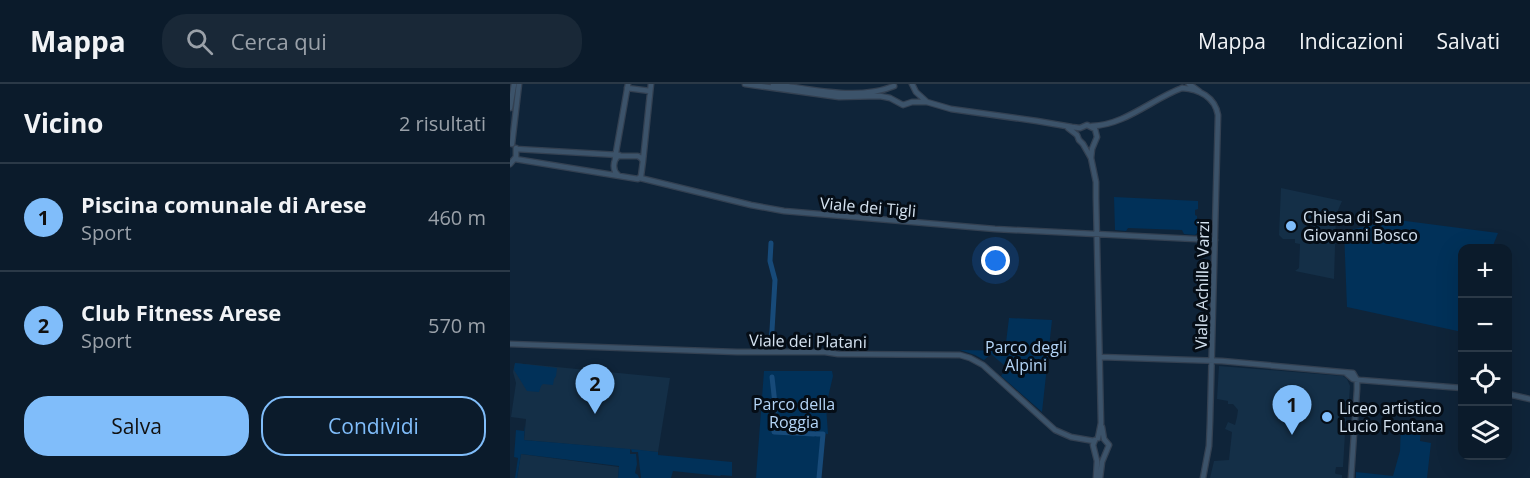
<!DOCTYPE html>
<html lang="it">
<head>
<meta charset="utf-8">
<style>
	body { margin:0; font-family:"Open Sans",sans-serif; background:#192837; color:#f1f3f6 }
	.controls { position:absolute; right:18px; bottom:18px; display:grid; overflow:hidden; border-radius:12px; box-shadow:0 6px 24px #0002 }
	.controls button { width:54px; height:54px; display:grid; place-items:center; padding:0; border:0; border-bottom:2px solid #2b3947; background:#0b1b2b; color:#f1f3f6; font:30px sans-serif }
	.you { position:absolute; left:486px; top:177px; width:21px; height:21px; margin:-15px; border:4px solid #fff; border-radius:50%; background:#1a73e8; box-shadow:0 0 0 9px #1a73e833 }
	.badge { display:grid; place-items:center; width:39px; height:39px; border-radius:50%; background:#80bdfa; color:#111; font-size:20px; font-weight:700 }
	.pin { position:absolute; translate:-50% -50px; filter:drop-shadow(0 2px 3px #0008) }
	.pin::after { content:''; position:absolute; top:32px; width:21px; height:18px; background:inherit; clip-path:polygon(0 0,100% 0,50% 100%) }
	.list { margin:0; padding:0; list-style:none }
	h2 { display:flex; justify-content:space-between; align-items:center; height:78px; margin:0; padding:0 24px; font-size:26px }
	h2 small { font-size:20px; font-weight:400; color:#9aa1a9 }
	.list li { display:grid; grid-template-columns:39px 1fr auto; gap:18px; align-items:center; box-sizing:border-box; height:108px; padding:0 24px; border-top:2px solid #2b3947 }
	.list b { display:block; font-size:22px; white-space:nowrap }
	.list p { margin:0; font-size:20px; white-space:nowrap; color:#9aa1a9 }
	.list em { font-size:20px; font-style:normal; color:#9aa1a9 }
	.actions { display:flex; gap:12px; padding:18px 24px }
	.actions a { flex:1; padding:14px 0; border:2px solid #80bdfa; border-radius:24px; text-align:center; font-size:21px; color:#80bdfa }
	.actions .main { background:#80bdfa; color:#111 }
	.icon { flex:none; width:33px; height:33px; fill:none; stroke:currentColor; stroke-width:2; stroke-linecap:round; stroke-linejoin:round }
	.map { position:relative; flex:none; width:1020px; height:394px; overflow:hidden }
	header { display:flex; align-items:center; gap:36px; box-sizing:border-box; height:84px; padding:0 30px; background:#0b1b2b; border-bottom:2px solid #2b3947 }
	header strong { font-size:28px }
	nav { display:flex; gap:33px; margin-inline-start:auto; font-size:21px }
	.search { width:420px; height:54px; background:#192837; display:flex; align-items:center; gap:15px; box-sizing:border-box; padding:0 21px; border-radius:24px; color:#9aa1a9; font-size:22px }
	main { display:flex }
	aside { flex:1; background:#0b1b2b }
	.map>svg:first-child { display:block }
	.built { fill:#142f47 }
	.green { fill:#013159 }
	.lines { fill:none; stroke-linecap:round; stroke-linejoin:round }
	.canal { stroke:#174a79; stroke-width:5 }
	.minor-casing { stroke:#334051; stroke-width:7 }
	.minor { stroke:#3c536a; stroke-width:4.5 }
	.poi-dot { fill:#80bdfa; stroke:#050d16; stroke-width:2 }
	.labels { text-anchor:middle; stroke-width:6; stroke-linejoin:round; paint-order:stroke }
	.street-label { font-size:16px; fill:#d5e3f1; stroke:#050d16 }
	.poi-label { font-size:16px; fill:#d5e3f1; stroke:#050d16; text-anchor:start }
	.park-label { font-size:16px; fill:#b4d5f7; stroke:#050d16 }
</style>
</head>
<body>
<header>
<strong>Mappa</strong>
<div class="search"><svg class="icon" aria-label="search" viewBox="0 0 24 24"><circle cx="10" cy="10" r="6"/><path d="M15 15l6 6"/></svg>Cerca qui</div>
<nav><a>Mappa</a><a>Indicazioni</a><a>Salvati</a></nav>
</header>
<main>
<aside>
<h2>Vicino<small>2 risultati</small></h2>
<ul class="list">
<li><span class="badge">1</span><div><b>Piscina comunale di Arese</b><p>Sport</p></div><em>460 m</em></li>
<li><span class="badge">2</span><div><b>Club Fitness Arese</b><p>Sport</p></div><em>570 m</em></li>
</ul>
<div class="actions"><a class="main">Salva</a><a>Condividi</a></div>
</aside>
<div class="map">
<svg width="1020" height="394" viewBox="0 0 1020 394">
	<rect width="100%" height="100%" fill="#0f2439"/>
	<path class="built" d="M771 104 832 117 826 131 824 195 785 187 789 184 790 160 785 159V155H773L769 151Z
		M5 279 160 294 148 368 14 356 16 335 1 333 6 299 3 288Z
		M709 282 833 292 837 295 840 302 839 315 837 316 833 383H826L825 389 826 390 832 391V394H700L704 377 719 376 722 348 715 345 718 338 725 341 727 333 728 326 723 320H718V317L707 315Z
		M11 370 109 383 108 394H7Z"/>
	<path class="green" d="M604 113 688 117V125L685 126V131L687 132V149L685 151 674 150 672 146 618 144 616 147 605 146Z
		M888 136 988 149 982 164 952 165V248L837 223 834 147Z
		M499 234 542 236 532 328 491 292 495 287 492 285 495 282 481 270 474 276 465 271 450 266 495 267Z
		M5 279 47 284 46 292 44 295 43 301 33 300 31 302 29 308 17 307 4 286Z
		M254 287H322L323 292 316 322 318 350 311 349 307 394H246Z
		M15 341 14 356 120 365V370H126L127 380 125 389 128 391 129 394H108L109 382 11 370 7 394H5L8 374 4 373 6 346 14 347Z
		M891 341 911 344 910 357 921 359 917 394H846V388L883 392 890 367Z
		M121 365 148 368V371L222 378V392L211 391 210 392 163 387 161 394H131L128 368H122Z"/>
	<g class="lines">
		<path class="canal" d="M261 159 260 177 265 196 261 263
			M262 293 265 320
			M265 323 264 348 304 350
			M307 350H313L309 394"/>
		<g class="minor-casing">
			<path id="minor" d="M235 0 329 13 370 12 380 14 393 21 402 18H417L441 25 527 37 562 43 570 44 577 41 585 45 587 53 582 65 581 74 586 98V114L591 339 588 354
				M263 0C300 5 349 17 384 2
				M402 0 406 8 417 18
				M679 0 689 7
				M117 4 140 7
				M672 4C689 5 705 13 708 31L700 338 699 362 693 394
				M0 24 4 0
				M582 42C615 41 642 15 672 4
				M558 44 567 51 569 56 573 60 581 74
				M2 60 9 0
				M6 65 109 71
				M105 74 118 0
				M5 75 128 95 131 92 133 77 131 74 128 72H108C103 77 102 86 108 91
				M133 77 141 0
				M0 80 6 73V64
				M130 94 241 121 274 127 485 145 705 156
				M0 260 227 268H315L328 270 450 271 460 274 473 281 545 346 561 353 584 357
				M590 273 712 277 843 289 847 296V305L841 394
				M836 289 843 295 850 296 952 304
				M998 310 1020 315
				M585 356 583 361 587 377 586 394
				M590 394 592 378 599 361 594 355 592 343"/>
		</g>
		<use href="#minor" class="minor"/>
	</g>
	<g class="poi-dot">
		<circle cx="781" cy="142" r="6"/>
		<circle cx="817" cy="333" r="6"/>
	</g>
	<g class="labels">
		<g class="street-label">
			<text transform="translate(358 123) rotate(5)" y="6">Viale dei Tigli</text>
			<text transform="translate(692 201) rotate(-89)" y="6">Viale Achille Varzi</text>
			<text transform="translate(298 257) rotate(1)" y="6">Viale dei Platani</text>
		</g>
		<g class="poi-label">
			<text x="793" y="139">Chiesa di San<tspan x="793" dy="18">Giovanni Bosco</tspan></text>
			<text x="829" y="330">Liceo artistico<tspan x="829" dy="18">Lucio Fontana</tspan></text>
		</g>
		<g class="park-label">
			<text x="516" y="269">Parco degli<tspan x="516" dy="18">Alpini</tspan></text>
			<text x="284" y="326">Parco della<tspan x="284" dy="18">Roggia</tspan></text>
		</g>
	</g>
</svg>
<div class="controls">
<button>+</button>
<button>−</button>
<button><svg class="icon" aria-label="locate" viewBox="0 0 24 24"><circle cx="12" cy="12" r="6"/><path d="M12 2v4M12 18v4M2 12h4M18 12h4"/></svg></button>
<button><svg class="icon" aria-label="layers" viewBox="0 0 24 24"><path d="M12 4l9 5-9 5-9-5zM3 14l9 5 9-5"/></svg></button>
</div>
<div class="you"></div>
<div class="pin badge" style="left:782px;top:351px">1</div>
<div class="pin badge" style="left:85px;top:330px">2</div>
</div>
</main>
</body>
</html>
